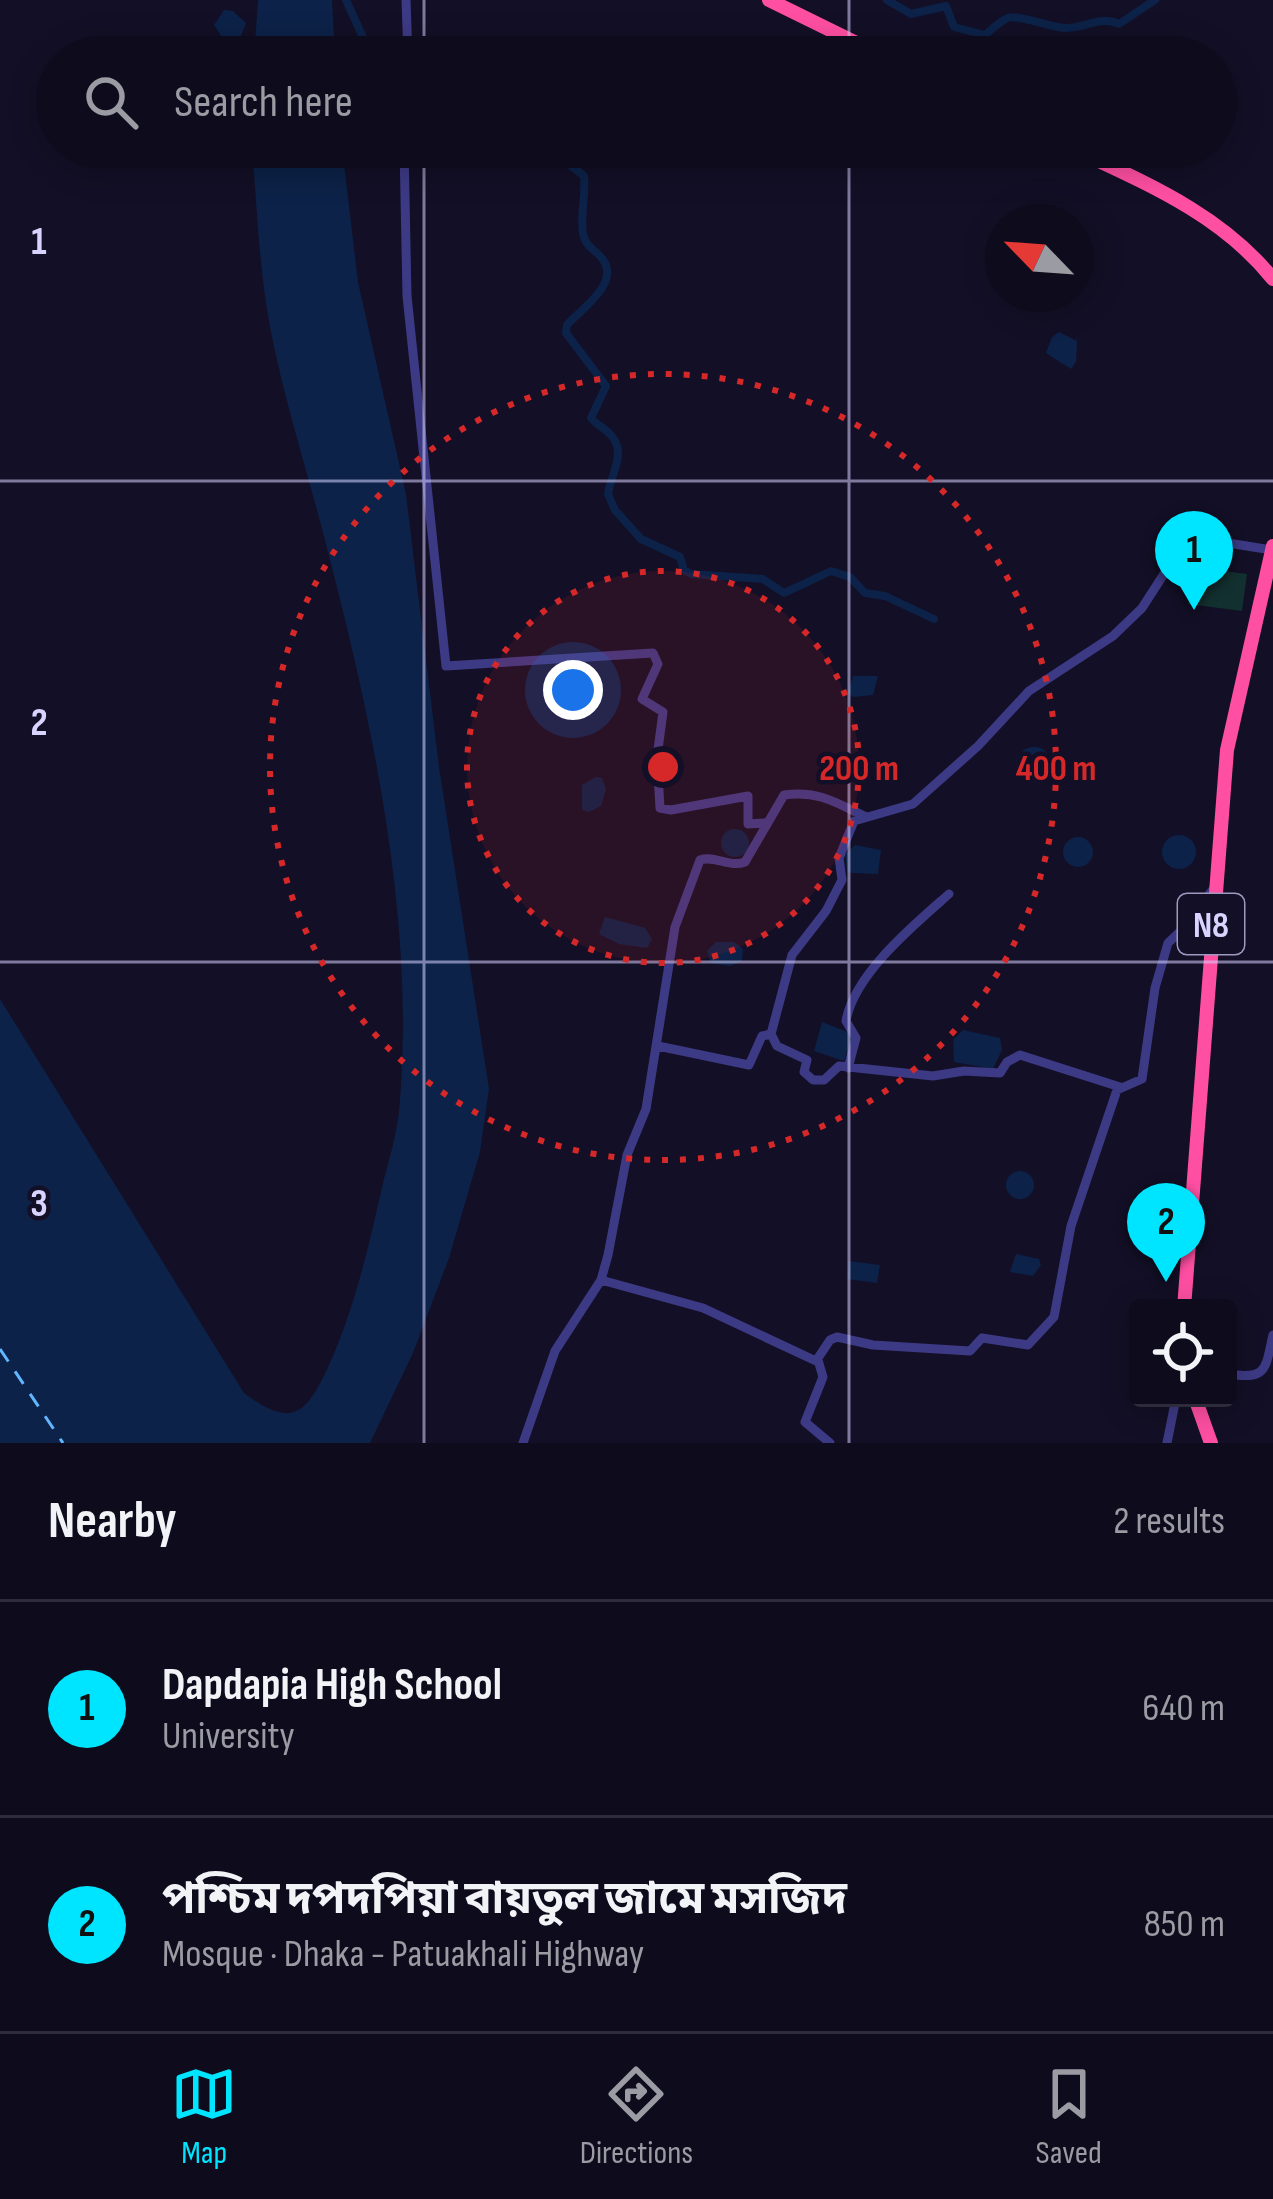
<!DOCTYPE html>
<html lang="en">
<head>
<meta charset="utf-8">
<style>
	body { margin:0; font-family:"Sofia Sans Condensed","Noto Sans Bengali",sans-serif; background:#1c1929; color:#f1f3f6 }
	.controls { position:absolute; right:36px; bottom:36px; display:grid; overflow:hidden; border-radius:12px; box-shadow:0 6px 30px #0003 }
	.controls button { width:108px; height:108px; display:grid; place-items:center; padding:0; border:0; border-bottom:3px solid #2e2b3b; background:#0e0b1c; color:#f1f3f6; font:60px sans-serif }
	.compass { position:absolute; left:985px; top:204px; width:108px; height:108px; border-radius:50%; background:#0e0b1c; box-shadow:0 6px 30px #0003; rotate:295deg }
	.you { position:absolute; left:573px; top:690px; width:42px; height:42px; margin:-30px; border:9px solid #fff; border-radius:50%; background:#1a73e8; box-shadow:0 0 0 18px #1a73e833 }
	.badge { display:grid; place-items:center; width:78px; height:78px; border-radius:50%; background:#00e5ff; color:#111; font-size:39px; font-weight:700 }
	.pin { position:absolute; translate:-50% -99px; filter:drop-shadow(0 3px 6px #0008) }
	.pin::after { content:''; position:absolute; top:63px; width:42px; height:36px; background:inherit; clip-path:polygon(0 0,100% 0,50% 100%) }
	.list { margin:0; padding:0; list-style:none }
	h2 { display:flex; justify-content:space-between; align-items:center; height:156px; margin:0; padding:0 48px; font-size:51px }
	h2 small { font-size:39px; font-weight:400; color:#9b9ba3 }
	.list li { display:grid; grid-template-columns:78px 1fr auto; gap:36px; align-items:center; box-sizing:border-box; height:216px; padding:0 48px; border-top:3px solid #2e2b3b }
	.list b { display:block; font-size:45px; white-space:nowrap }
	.list p { margin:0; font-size:39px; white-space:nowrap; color:#9b9ba3 }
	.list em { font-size:39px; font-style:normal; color:#9b9ba3 }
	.icon { flex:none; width:66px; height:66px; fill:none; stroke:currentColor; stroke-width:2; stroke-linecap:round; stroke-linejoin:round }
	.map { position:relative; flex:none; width:1273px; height:1443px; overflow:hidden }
	.search { position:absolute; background:#0e0b1c; box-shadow:0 6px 30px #0003; left:36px; right:36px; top:36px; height:132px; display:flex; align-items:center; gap:30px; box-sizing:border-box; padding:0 42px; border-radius:66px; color:#9b9ba3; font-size:45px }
	.sheet { height:588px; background:#0e0b1c }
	nav { display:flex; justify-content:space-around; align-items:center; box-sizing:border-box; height:168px; border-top:3px solid #2e2b3b; background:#0e0b1c; font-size:33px; color:#9b9ba3 }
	nav a { display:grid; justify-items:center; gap:6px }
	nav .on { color:#00e5ff }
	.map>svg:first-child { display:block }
	.green { fill:#12302f }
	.water { fill:#0c2248 }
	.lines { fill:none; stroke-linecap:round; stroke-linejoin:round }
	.canal { stroke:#0c2248; stroke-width:8 }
	.ferry { stroke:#62b6ff; stroke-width:3; stroke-dasharray:15 12; stroke-linecap:butt }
	.minor { stroke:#3d3a85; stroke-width:9 }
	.highway { stroke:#ff4fa3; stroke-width:14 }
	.grid { fill:none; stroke:#d9d4ff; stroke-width:3; stroke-opacity:0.55 }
	.ring { fill:none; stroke:#d62828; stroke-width:6; stroke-dasharray:6 12 }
	.labels { text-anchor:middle; stroke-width:9; stroke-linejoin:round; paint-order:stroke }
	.shield { fill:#130f26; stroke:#9e99be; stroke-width:3 }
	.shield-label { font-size:36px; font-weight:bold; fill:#d9d4ff }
	.grid-label { font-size:39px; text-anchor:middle; font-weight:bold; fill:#d9d4ff; stroke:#130f26; stroke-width:9; stroke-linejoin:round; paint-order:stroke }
	.centre { fill:#d62828; stroke:#130f26; stroke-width:6 }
	.ring-label { font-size:36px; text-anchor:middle; font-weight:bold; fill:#d62828; stroke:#130f26; stroke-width:9; stroke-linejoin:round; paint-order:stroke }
</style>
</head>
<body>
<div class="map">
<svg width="1273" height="1443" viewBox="0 0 1273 1443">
	<rect width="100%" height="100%" fill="#130f26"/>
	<path class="green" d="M1193 567 1247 574 1242 611 1188 604Z"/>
	<path class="water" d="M258 0H332L335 57H254Z
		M224 10 233 11 246 23 238 44 221 36 214 25Z
		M252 147H342L358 282 406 494 439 767 489 1089 480 1152 449 1258 413 1353 370 1443H0V999L244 1393C292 1429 306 1415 329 1365 355 1307 369 1245 383 1183 389 1160 396 1136 399 1112 416 928 375 734 329 556 310 479 285 405 270 327 259 267 257 208 252 147Z
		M1059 332 1077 341 1076 362 1071 369 1046 353 1052 337Z
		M853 676H878L873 695 853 697 848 693Z
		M1016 765a18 18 0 1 1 36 0a18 18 0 1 1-36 0Z
		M596 777 602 778 606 789 601 806 589 812 582 810V785Z
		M721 843a14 14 0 1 1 28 0a14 14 0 1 1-28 0Z
		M1162 852a17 17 0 1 1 34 0a17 17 0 1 1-34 0Z
		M1063 852a15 15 0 1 1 30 0a15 15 0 1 1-30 0Z
		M855 845 881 850 878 874 851 873 847 870 845 854Z
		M605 917 645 928 652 939 647 948 619 944 599 934Z
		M716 942H734L743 949 742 961 730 966 711 963 707 951Z
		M822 1022 853 1034 844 1061 814 1051Z
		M963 1030 1000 1038 1002 1050 993 1069 954 1062 953 1040Z
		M1006 1185a14 14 0 1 1 28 0a14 14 0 1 1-28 0Z
		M1016 1254 1039 1259 1041 1265 1033 1276 1010 1272Z
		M849 1261 880 1265 877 1283 847 1279Z"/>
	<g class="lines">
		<path class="canal" d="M346 0 372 57
			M887 0 911 14 946 6 954 27 985 35C991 30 1000 21 1008 18 1016 14 1050 27 1064 28 1084 29 1101 15 1119 24L1155 0
			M482 147 512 156 560 157 584 176C586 194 580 215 583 234 585 245 593 249 600 256 624 281 582 308 567 325L566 333 606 386 591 418C596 424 602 427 608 432 629 451 611 473 608 494L615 510 641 539 680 557 684 570 691 574 763 579 784 593 831 571 850 577 865 593 885 596 934 619"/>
		<path class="ferry" d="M0 1349 63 1443"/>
		<path class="minor" d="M406 0 408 57
			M404 147 407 296 446 666 653 653 658 664 642 699 663 712 657 757 660 808 671 810 748 796V824L765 823
			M771 1034 792 955 826 911 842 880 839 858 854 821 913 804 978 746 1029 691 1113 636 1142 608 1173 560 1191 548 1209 540 1272 550
			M658 1046 749 1065 762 1036 771 1034 777 1046 807 1060 804 1072 813 1080H824L839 1066 933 1076 964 1071 1000 1073 1007 1062 1020 1055 1120 1087
			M848 1068 856 1038 846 1021C854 974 915 924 949 894
			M601 1280 703 1308 816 1361 830 1340 837 1337 873 1345 970 1351 982 1338 1028 1345 1054 1317 1071 1226 1117 1090 1142 1079 1155 988 1168 943 1186 926 1214 888
			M818 1360 823 1377 805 1422 830 1443
			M1228 1374C1268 1380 1265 1369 1273 1335
			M523 1443 555 1351 601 1280 608 1255 627 1155 646 1109 675 927 700 860C715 855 729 868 745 862L784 795C818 790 837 803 866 817
			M1167 1443 1176 1398"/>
		<path class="highway" d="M769 0 885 57
			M1069 147C1143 182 1220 213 1273 279
			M1184 1308 1227 750 1273 546
			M1195 1398 1211 1443"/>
	</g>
	<path class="grid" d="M424 0V57M849 0V57M424 147V1443M849 147V1443M0 481H1273M0 962H1273"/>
	<circle cx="663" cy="767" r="196" fill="#d62828" fill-opacity=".12"/>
	<g class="ring">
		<circle cx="663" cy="767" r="196"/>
		<circle cx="663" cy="767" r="393"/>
	</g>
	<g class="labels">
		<rect class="shield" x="1178" y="894" width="66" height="60" rx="9"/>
		<g class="shield-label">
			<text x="1211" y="937">N8</text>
		</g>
	</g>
	<g class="grid-label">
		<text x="39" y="254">1</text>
		<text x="39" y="735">2</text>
		<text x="39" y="1216">3</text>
	</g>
	<circle cx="663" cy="767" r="18" class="centre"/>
	<g class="ring-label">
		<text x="859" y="780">200 m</text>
		<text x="1056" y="780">400 m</text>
	</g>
</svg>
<div class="controls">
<button><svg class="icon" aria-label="locate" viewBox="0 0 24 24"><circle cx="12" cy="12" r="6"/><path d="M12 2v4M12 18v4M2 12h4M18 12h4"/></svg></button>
</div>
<svg class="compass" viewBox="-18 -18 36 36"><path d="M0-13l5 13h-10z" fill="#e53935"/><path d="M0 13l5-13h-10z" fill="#9b9ba3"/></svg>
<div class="you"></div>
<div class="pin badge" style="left:1194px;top:610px">1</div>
<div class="pin badge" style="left:1166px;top:1282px">2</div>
<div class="search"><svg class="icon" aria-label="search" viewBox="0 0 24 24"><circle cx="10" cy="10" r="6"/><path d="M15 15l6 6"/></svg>Search here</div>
</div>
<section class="sheet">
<h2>Nearby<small>2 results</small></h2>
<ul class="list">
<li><span class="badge">1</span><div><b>Dapdapia High School</b><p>University</p></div><em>640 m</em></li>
<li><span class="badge">2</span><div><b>পশ্চিম দপদপিয়া বায়তুল জামে মসজিদ</b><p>Mosque · Dhaka - Patuakhali Highway</p></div><em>850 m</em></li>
</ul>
</section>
<nav>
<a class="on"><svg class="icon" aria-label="map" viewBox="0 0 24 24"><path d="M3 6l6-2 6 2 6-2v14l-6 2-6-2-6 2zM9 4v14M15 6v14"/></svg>Map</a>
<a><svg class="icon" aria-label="directions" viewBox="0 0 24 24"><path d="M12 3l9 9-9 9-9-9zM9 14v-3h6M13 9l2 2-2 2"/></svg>Directions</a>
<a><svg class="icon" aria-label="saved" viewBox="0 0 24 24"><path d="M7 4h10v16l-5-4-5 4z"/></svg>Saved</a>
</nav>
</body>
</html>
